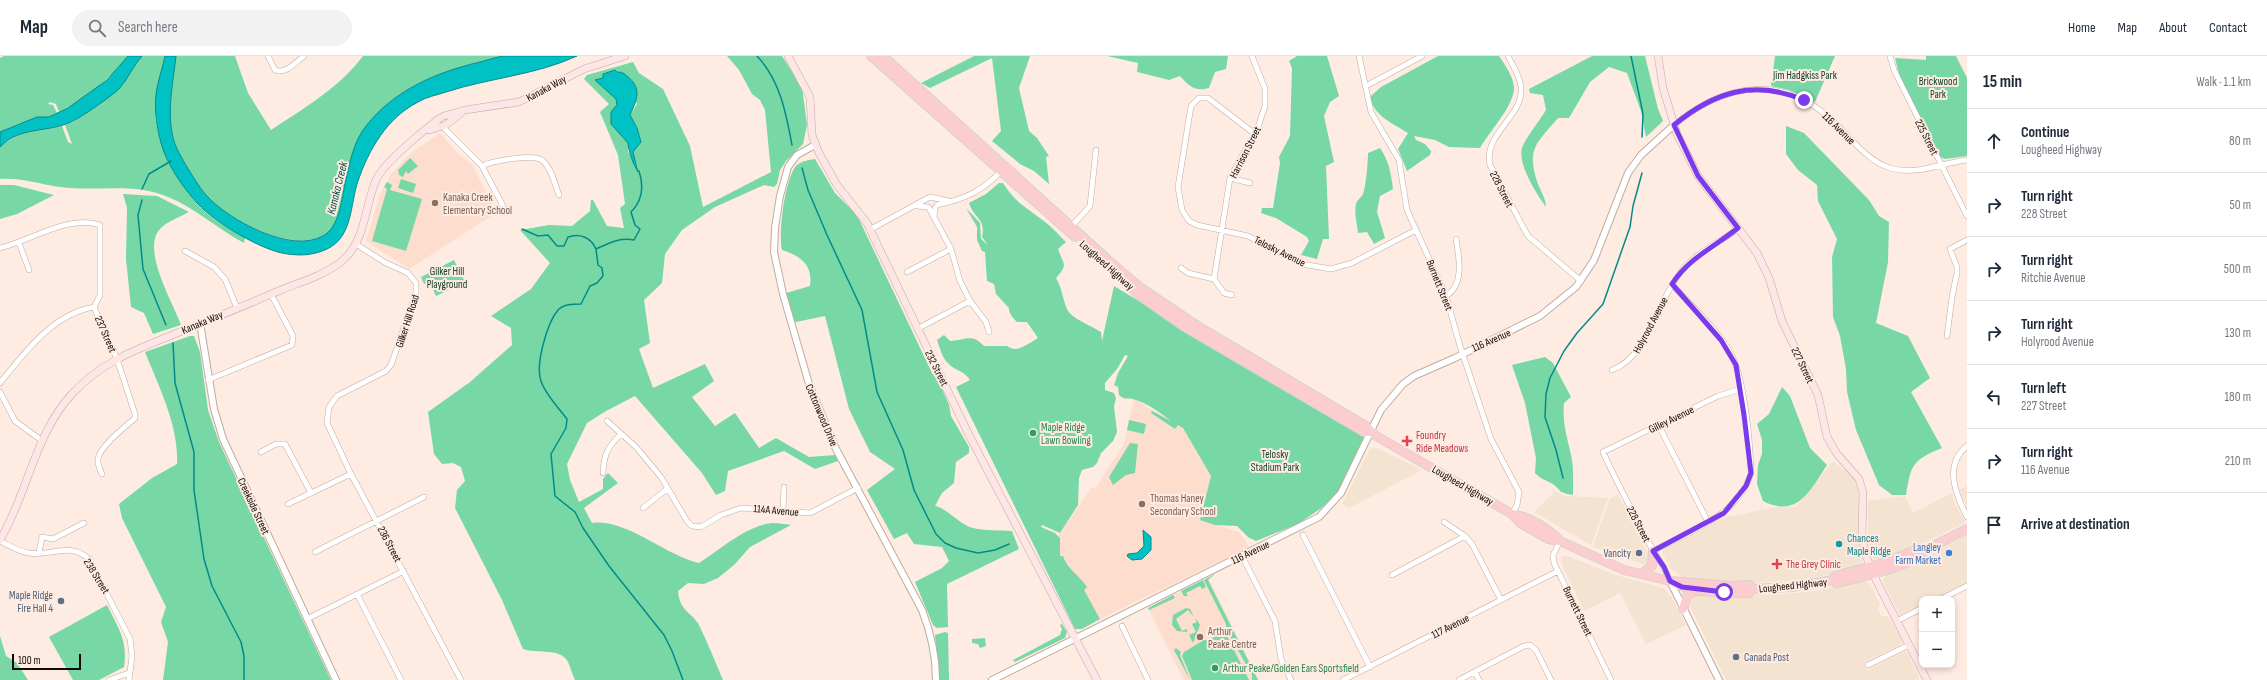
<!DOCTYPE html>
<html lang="en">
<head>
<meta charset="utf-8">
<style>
	body { margin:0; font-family:"Sofia Sans Condensed",sans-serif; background:#f2f2f3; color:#1f2937 }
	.controls { position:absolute; right:12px; bottom:12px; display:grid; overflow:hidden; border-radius:8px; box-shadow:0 2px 6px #0003 }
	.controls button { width:36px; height:36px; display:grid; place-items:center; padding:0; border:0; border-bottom:1px solid #e0e1e3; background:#fff; color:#1f2937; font:20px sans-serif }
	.scale { position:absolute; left:12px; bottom:10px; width:69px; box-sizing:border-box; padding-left:4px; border:2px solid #110906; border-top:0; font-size:11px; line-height:14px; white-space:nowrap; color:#110906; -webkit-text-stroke:3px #feebe2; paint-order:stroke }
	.stop { position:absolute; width:12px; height:12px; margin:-9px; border:3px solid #7c3aed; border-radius:50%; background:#fff }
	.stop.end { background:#7c3aed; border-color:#fff; box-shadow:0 1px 4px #0008 }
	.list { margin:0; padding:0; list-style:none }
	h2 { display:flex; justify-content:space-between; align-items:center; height:52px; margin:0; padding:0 16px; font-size:17px }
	h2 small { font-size:13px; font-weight:400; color:#747a83 }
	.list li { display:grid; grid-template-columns:26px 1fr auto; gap:12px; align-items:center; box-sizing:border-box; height:64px; padding:0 16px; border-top:1px solid #e0e1e3 }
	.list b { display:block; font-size:15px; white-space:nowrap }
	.list p { margin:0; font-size:13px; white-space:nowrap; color:#747a83 }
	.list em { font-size:13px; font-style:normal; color:#747a83 }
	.icon { flex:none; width:22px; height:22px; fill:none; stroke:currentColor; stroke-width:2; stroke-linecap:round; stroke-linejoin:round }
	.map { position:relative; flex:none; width:1967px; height:624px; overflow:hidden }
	header { display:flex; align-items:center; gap:24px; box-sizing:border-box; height:56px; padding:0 20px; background:#fff; border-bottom:1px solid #e0e1e3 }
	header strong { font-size:19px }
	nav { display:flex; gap:22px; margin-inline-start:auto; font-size:14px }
	.search { width:280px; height:36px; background:#f2f2f3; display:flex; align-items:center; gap:10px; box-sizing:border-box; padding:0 14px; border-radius:22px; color:#747a83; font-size:15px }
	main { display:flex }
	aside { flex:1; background:#fff }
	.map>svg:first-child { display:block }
	.commercial { fill:#f3e3d0 }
	.built { fill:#fcddce }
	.green { fill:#77d8a6; fill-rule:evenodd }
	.water { fill:#00c1c3; stroke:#058a8a }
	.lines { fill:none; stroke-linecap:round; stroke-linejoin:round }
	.stream { stroke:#058a8a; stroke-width:1.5 }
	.minor-casing { stroke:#c1aba1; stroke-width:6 }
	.tertiary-casing { stroke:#c1aba1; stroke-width:8 }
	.secondary-casing { stroke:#c1aba1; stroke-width:8 }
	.primary-casing { stroke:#d4d3d2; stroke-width:10 }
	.minor { stroke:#fff; stroke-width:5 }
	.tertiary { stroke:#fff; stroke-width:6 }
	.secondary { stroke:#fee6e7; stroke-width:7 }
	.primary { stroke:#fccdcf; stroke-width:8 }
	.route { stroke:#7c3aed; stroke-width:5 }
	.education-dot { fill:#8d6e63; stroke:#feebe2; stroke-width:1.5 }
	.leisure-dot { fill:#2e9e5b; stroke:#feebe2; stroke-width:1.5 }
	.health-dot { fill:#e0444e; stroke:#feebe2; stroke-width:1.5 }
	.culture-dot { fill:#0f9aa8; stroke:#feebe2; stroke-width:1.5 }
	.service-dot { fill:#5c6f8a; stroke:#feebe2; stroke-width:1.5 }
	.shop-dot { fill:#3f7fe0; stroke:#feebe2; stroke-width:1.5 }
	.labels { text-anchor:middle; stroke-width:4; stroke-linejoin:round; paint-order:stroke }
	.park-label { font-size:11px; fill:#13402b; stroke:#feebe2 }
	.street-label { font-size:11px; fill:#110906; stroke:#feebe2 }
	.education-label { font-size:11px; fill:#785e54; stroke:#feebe2; text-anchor:start }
	.leisure-label { font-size:11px; fill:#27864d; stroke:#feebe2; text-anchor:start }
	.health-label { font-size:11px; fill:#be3a42; stroke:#feebe2; text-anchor:start }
	.culture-label { font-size:11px; fill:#0d838f; stroke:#feebe2; text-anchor:start }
	.shop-label { font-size:11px; fill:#366cbe; stroke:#feebe2; text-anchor:end }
	.service-label { font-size:11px; fill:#4e5e75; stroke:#feebe2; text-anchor:end }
	.water-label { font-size:12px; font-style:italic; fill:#064c4c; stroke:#feebe2 }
</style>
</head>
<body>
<header>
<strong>Map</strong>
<div class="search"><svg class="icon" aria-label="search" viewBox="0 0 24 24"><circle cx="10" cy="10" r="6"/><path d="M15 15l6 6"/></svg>Search here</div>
<nav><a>Home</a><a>Map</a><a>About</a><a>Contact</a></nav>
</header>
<main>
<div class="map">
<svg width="1967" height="624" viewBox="0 0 1967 624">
	<rect width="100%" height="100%" fill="#feebe2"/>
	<path class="commercial" d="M1377 392 1422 414 1349 452 1342 448 1370 393Z
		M1833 405 1844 414 1850 416 1857 429 1859 440 1858 483 1862 509 1843 516 1800 524 1753 527 1725 526 1682 521 1671 513 1662 497 1664 492 1725 461 1778 451H1796Z
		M1967 430V451L1959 434Z
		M1555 435 1565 440 1608 442 1591 489 1534 456Z
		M1952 437 1956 450 1965 465 1964 467 1928 485 1883 504 1878 505 1873 502 1868 485V445L1905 440 1913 457Z
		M1618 439 1651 504 1646 509 1593 491 1610 442Z
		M1967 479V527L1934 543H1922V549L1900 559 1883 525 1885 518Z
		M1567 500 1616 519 1663 532 1671 541 1686 569 1646 588 1620 537 1584 555 1561 506 1562 501Z
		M1859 525H1865L1871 530 1880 548 1878 554 1881 560H1888L1902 584 1900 589 1863 607 1867 614 1906 595 1919 621 1918 624H1726L1689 548 1691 540 1700 537 1774 539 1815 535Z"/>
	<path class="built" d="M440 77 457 97 472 108 496 157 409 213 366 185 380 138 392 117 411 97Z
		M1134 343 1183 372 1211 420 1200 464 1239 476 1249 491 1086 570 1038 498 1058 480 1092 431 1095 433 1124 388Z
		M1208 522 1259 624H1184L1148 552Z"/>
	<path class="green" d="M4 0H128C109 23 87 43 59 56L56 48 50 46 48 48 53 49 57 57 49 61H37L0 76V2Z
		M142 0H165C162 20 155 37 155 57 156 87 179 125 197 148 209 162 229 173 245 181L244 187C218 173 195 152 168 141 134 126 96 136 60 131 39 128 21 121 0 123V91L3 88 24 76 62 70 68 86 72 88 65 69 73 66 118 33Z
		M176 0H235L248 37 271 74C303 53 340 31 363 0H503C428 18 363 38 346 124 343 137 339 169 328 177 297 200 227 165 206 139 197 128 177 96 174 84 166 56 173 28 176 0Z
		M727 0H782L802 31 807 69 803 88 786 105 780 114 777 128 774 131 764 129 715 151 682 174 665 198 662 227 644 244 650 287 639 293 653 332 705 308 714 325 692 341 715 370 735 357 759 392 776 382 809 401 835 399 838 405 815 413 784 395 728 415 725 435 716 439 702 417 635 340 606 355 587 367 567 408 570 424 579 446 603 433V423L608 417 618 427 584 452 592 467C626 462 666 500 699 507 721 493 746 470 772 467 778 467 785 468 791 469L750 491 734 509 718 522 704 528 688 527 678 535C680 556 691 555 699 569 708 587 715 606 723 624H575C572 618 570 608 566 603 557 592 536 598 523 593L502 544 455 452 457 434 465 425 461 411 453 407 442 408 434 398 428 356 470 326 512 289 511 272 491 260 531 233 550 207 520 174 549 169 572 170 590 155 591 144H593L607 170 624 172 620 152 625 148 618 99 600 56 609 48 584 23 587 19 633 6 639 17 663 33 690 90 703 151 771 116 765 54 760 44 752 38 739 14ZM615 14 637 48 630 59 637 72 641 86 633 96 638 113 635 112 634 104 628 96V87L624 81 617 43 596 24 603 22V18Z
		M974 0H1030L1019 32 1029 75 1037 82 1049 100 1046 101 1049 128 1034 115 1020 108 992 85 1001 75 992 2 930 32 921 27Z
		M1107 0H1228L1226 13 1215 16 1209 32C1195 36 1189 30 1180 20L1169 24 1137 16 1138 7Z
		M1297 0H1327L1339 40 1330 46 1324 60 1334 106 1326 110 1329 183H1323L1317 203 1301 199 1309 185 1307 181 1276 162 1261 157 1262 152H1273L1280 107 1279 101 1290 80 1292 12 1289 5Z
		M1438 0H1499C1505 9 1513 20 1514 31 1515 49 1489 76 1480 92L1449 91 1435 84 1414 80 1416 84 1425 88 1431 95 1430 99 1407 115 1398 93 1408 77C1392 67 1374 60 1370 41L1381 31Z
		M1592 0H1645L1658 53 1663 65 1646 81 1641 55 1627 17 1609 11 1590 26 1569 62H1558C1536 88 1526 93 1538 128 1541 136 1546 143 1546 151 1537 139 1517 107 1522 92 1527 79 1539 66 1546 54L1543 39 1530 37 1529 33Z
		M1775 0H1835L1815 46 1789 34 1771 30Z
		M1926 0H1956L1967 22V100L1945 103 1940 101 1900 22 1895 2 1926 4Z
		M1786 70 1804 77 1869 144 1879 160 1889 166 1888 206 1876 267 1908 280 1930 322 1911 336 1942 392C1912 404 1911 409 1906 439H1892L1879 429 1856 374 1847 336 1846 313 1840 280 1833 261 1832 201 1837 183 1818 145 1817 129 1798 114 1786 98Z
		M1380 92C1389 105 1391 117 1393 133L1380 140 1377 156 1385 182 1374 188 1367 176 1358 177C1357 168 1354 157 1356 148 1357 144 1361 142 1363 138 1366 131 1368 105 1368 97Z
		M410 102 418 110 408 118 406 115 403 121 399 119 398 114Z
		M815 103 835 137 857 159 932 317 939 326 949 349 951 360 969 391V397L956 406 954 427 942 437 935 450C947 452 960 469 973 472 985 475 1000 474 1012 475L1019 493 947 528 948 571 937 572 933 569 915 526 942 512 949 505 942 491 914 488 907 477 894 483 867 434 895 413 870 396 849 353 825 260 791 267 783 238 810 230C813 209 801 200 782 194 778 179 785 120 797 109 802 105 808 104 815 103Z
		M401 123 416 128 413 137 398 132Z
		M387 126 392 129 390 134 422 143 406 195 372 185 387 133 384 131Z
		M999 127H1003C1016 147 1023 149 1041 163 1050 169 1058 178 1066 186L1058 193C1063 208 1069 208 1056 222 1063 234 1063 246 1068 255 1072 262 1093 271 1101 276L1102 285 1114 230 1364 381 1337 438 1320 453 1298 468 1256 485 1248 481 1237 470 1215 469 1200 464 1211 420 1183 372 1178 369 1175 373 1151 357 1152 355 1171 365C1161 357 1148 348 1136 344 1129 341 1125 345 1119 339L1118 331 1114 329 1118 317 1128 300 1125 299 1117 313 1105 327V334L1114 337 1116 342 1114 350 1117 376 1113 385 1101 397 1097 407 1093 411 1082 414 1079 422 1078 449 1060 477 1042 469 1041 471 1055 477 1060 482V500H1063C1067 513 1079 519 1087 531L1084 534 1100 563 1082 573H1075L956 331 970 324C965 316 958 315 951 310 942 303 941 295 937 284L944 279 950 285C966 284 972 277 984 290H1007C1017 298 1027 288 1038 282L1027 266H1017C1013 262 1009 258 1009 252L996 238 994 228 987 225 985 196 982 195 977 184V171L966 152 980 167 981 183 988 189 982 181C986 162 974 163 969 147L986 138Z
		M0 129H14L54 139 17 158 0 163Z
		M123 138 157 140 189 156C180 161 167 165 160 173 141 194 173 246 181 269L153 278 144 257 131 251 126 203 127 152Z
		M454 204 465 226 436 240 430 227 424 228 421 221Z
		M190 280H194L200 296 208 354 219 386 331 624H163L168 586 161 566 166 551 122 462 119 448 152 422 177 408C179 370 159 331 145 296Z
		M1545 301 1553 307 1571 341 1564 347C1562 365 1567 381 1571 399 1574 411 1573 426 1573 439 1555 436 1563 434 1551 427 1545 424 1541 423 1535 417L1536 402 1525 347 1512 309Z
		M1782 331 1790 340 1810 392 1827 409C1811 433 1798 463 1763 445L1757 428 1758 409 1762 398V384L1757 368 1769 358Z
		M1129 364 1146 368 1144 378 1127 374Z
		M1130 387 1138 388 1135 417 1126 419 1113 429 1109 421Z
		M1215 518 1208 524 1258 624H1252V619L1226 573V568L1204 524Z
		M1203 524 1206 531 1202 533 1200 530 1186 537 1188 540H1184L1181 535Z
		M1173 539 1175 542 1149 554 1148 552Z
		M107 549C118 572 128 584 124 611L99 624H73L49 581Z
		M1186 552 1190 553 1194 561 1188 554 1176 563 1182 575 1186 573 1188 576 1177 575 1172 569 1173 559Z
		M1195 563 1197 564 1200 569 1193 587 1189 579 1196 576 1192 568 1197 566Z
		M1062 568 1067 576 1065 582 1015 606 1013 604 1060 579 1062 573 1060 569Z
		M945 576 948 577 949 624H939L935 579Z
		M1222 577 1226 578 1249 624H1192L1182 600 1184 596 1204 584H1208Z
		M0 580 6 600 17 607 28 624H0Z
		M985 582 986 590 980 592 978 588 972 587V583Z
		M1176 592 1181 596 1180 599 1190 624 1174 594Z"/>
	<path class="water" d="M128 0H142C133 10 128 23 119 33 112 40 80 62 71 66 47 77 20 70 0 91V76L37 61H49L68 52 107 24Z
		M165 0H176C173 28 166 57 174 85 177 96 198 130 206 139 228 164 291 198 323 180 340 171 342 141 346 123 350 105 354 85 366 70 394 34 437 16 480 6 488 4 496 1 504 0 528 0 553 0 577 0 536 19 489 22 446 36 437 39 426 41 418 46 387 62 369 93 358 125 350 148 353 181 327 193 314 199 302 200 288 198 264 196 214 166 198 148 185 134 171 114 164 96 157 77 153 52 157 32 159 21 163 11 165 0Z
		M615 14C618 18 619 15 623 17 643 31 638 41 630 59L637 72 641 86 633 96 638 116C634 110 628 94 628 87L611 68V56L617 49 616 43 595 24 603 22V18Z
		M1143 474 1151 481V494L1142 503 1132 504 1127 500 1128 498 1137 497 1144 490Z"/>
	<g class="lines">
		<path class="stream" d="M757 0C780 24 786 57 792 89
			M1631 0 1643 58 1642 81
			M802 112 808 134 827 179 862 254 877 336 903 394 914 434 936 478 945 487 956 492 978 497 995 494 1009 488
			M639 115C644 130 643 144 631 156L635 169 640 173 634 184C620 181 609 187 596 193L598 209 602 212 603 220 597 227 590 230 581 248C573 248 564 248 558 254 547 267 535 309 541 325 545 338 558 351 567 363L566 372 551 398 555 440 575 456 583 472 609 510 664 579 672 595 683 624
			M142 133 149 118 171 105
			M142 144 138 159 143 213 166 269
			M522 173 538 180 548 179 557 190H564L568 181C579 177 591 181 596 193
			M173 287 175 327 194 396V434L204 503 212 530 241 586 244 600V624
			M1563 422 1556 394 1545 361 1546 338 1550 322 1564 295 1577 277 1603 248 1630 171 1633 150 1642 117"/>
		<g class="minor-casing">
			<path id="minor" d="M268 0 275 14C285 19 296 6 304 0
				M1359 0 1371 56 1399 104 1407 154 1446 240 1460 290 1491 383 1519 436 1517 449 1512 458
				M1508 0C1513 10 1520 20 1521 31 1524 61 1483 77 1490 109L1528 180 1581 225
				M1890 0 1894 14 1967 160
				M1366 30 1422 0
				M1674 69C1725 27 1783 17 1834 66 1851 82 1866 104 1890 112 1916 120 1941 107 1967 104
				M442 70 482 110 503 150
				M1255 78 1208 42H1199L1191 50 1178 131 1182 154 1189 165 1197 169 1248 180 1302 208 1331 213 1352 207 1416 174
				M482 110C492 105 535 97 543 105 552 113 555 129 559 139
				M1230 122 1250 127
				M937 149C965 143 983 135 1002 114
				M917 150 928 151
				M929 152 951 193 960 225 970 245 986 266 989 276
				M934 161 935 152
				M1070 172 1090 150 1096 94
				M871 173 930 141 949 145
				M19 187 29 214
				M356 188 384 206 408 217 416 227V237L391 309 386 315 337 340 329 351 327 367 351 418 461 624
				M0 192C30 185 70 158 100 169V239L94 251
				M185 195 214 211 225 223 237 252
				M1181 212 1188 217 1214 223
				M907 216 951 193
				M1232 239 1224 237 1214 223 1230 122 1258 71 1265 50V33L1252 0
				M1446 240C1465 228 1459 201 1456 183
				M94 251 117 303 135 358V362C125 371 100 390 98 403 97 408 100 413 102 418
				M917 273 970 245
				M1947 280 1952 241 1957 217V211L1950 193 1967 184
				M1612 314C1648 301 1657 246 1680 217 1695 197 1718 187 1738 173
				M208 324 292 289 293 280 271 238
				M0 327C25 296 53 258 94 251
				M0 336 15 365 41 384
				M607 365 636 391 661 421 687 465 692 470 701 471 721 459 741 452 810 457 858 432
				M1659 370 1708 466
				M1967 390C1943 409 1956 439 1967 461
				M261 396 276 388H285L311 437
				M603 417C604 398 607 392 621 378
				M288 448 351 418
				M643 452 667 433
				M783 454 784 431
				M1444 466 1465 480 1472 488 1501 544
				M1303 479 1370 611
				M0 485C9 489 19 496 29 497 51 501 69 485 89 503L130 583 132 600 129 624
				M1560 485 1553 499 1554 507 1611 624
				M1653 495C1688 476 1740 459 1751 417 1750 385 1745 323 1730 296 1718 274 1689 248 1672 228
				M315 496 424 441
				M39 497 42 481 53 483 84 467
				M1242 500 1275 565 1281 603 1291 624
				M1392 519 1465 480
				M1670 525C1665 511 1656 500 1649 487 1633 457 1617 427 1603 396L1718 340 1741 333
				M357 538 401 624
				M1941 543 1967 530
				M307 563 404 515
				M1897 565 1922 552
				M1122 570 1148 624
				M1868 609 1909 589
				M1475 616 1479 624
				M109 624 129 617
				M1343 624 1558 515
				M1459 624 1524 590 1530 589 1536 594 1551 624"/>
		</g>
		<g class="tertiary-casing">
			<path id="tertiary" d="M815 89 797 99 788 111 780 140 775 172 774 196 783 238 809 328 835 391 922 554C931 577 936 599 936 624
				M200 267 214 353 223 383 336 624
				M1670 525 1719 624
				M992 624 1319 461 1341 437 1381 354 1403 328 1414 320 1455 302 1540 260 1576 231 1594 204 1628 117 1641 99 1674 69"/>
		</g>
		<g class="secondary-casing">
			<path id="secondary" d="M788 0 810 41 812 79 819 97 837 129 867 167 969 379 1097 624
				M1658 0 1663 32 1677 78 1698 120 1757 197 1769 222 1782 265 1818 339 1827 381 1837 398 1859 423 1863 437 1862 480 1866 500 1876 524 1927 624
				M444 60 465 54 519 46 584 13 625 0
				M429 74 446 69 461 57
				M0 484C28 437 34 380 71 339 104 303 139 293 182 275 215 262 248 248 281 234 301 226 325 219 342 205 367 184 364 149 377 122 386 105 424 74 440 62"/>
		</g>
		<g class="primary-casing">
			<path id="primary" d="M871 0 1075 181
				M883 0 1116 211 1141 232 1196 269 1366 370 1376 380 1512 458 1520 467 1548 483 1560 485 1624 514 1670 525 1730 530 1750 529 1752 533
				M1120 221 1140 240 1183 270 1364 376H1371
				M1512 458C1530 461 1548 472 1560 485
				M1641 518 1652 510 1653 495
				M1833 524 1836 527C1851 524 1921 508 1923 495L1967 473
				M1671 525C1693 538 1723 537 1749 537L1752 533 1792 531 1833 524 1835 520 1887 506 1920 492 1923 495
				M1683 553 1687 540 1695 534"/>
		</g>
		<use href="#minor" class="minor"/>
		<use href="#tertiary" class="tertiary"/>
		<use href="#secondary" class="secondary"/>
		<use href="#primary" class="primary"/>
	</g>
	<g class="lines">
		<path class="route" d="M1724 536 1682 531 1670 525 1664 511 1653 495 1724 457 1746 430 1751 417 1744 359 1736 309 1721 284 1672 228C1689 202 1714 191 1738 172L1698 120 1674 69C1714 36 1754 23 1804 44"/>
	</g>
	<g class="education-dot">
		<circle cx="435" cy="147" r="4"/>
		<circle cx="1142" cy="448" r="4"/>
		<circle cx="1200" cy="581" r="4"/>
	</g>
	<g class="leisure-dot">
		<circle cx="1033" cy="377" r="4"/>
		<circle cx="1215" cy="612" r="4"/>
	</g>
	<g class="health-dot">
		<path d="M1405 379h4v4h4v4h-4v4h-4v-4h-4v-4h4z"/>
		<path d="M1775 502h4v4h4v4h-4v4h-4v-4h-4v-4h4z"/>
	</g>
	<circle class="culture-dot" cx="1839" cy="488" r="4"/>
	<g class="service-dot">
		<circle cx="1639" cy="497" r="4"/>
		<circle cx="61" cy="545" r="4"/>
		<circle cx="1736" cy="601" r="4"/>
	</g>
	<circle class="shop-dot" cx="1949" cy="497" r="4"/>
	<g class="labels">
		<g class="park-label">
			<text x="1805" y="23">Jim Hadgkiss Park</text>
			<text x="1938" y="29">Brickwood<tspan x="1938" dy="13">Park</tspan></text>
			<text x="447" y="219">Gilker Hill<tspan x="447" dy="13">Playground</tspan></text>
			<text x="1275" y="402">Telosky<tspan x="1275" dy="13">Stadium Park</tspan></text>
		</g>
		<g class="street-label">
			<text transform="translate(546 32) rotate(-28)" y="4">Kanaka Way</text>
			<text transform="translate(1839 72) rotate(44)" y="4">116 Avenue</text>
			<text transform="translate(1927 81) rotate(63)" y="4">225 Street</text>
			<text transform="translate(1245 96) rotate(-63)" y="4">Harrison Street</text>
			<text transform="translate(1502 133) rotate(63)" y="4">228 Street</text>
			<text transform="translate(1280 195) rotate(26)" y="4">Telosky Avenue</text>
			<text transform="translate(1107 209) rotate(42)" y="4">Lougheed Highway</text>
			<text transform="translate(1440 229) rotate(68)" y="4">Burnett Street</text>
			<text transform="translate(407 265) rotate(-72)" y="4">Gilker Hill Road</text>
			<text transform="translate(202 266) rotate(-23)" y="4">Kanaka Way</text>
			<text transform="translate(1650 269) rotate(-62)" y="4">Holyrood Avenue</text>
			<text transform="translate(106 278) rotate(66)" y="4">237 Street</text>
			<text transform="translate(1491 284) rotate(-24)" y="4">116 Avenue</text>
			<text transform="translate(1803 309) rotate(64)" y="4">227 Street</text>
			<text transform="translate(937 312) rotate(63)" y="4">232 Street</text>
			<text transform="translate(822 359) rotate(67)" y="4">Cottonwood Drive</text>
			<text transform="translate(1671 363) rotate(-26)" y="4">Gilley Avenue</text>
			<text transform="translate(1463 429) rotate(30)" y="4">Lougheed Highway</text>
			<text transform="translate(254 450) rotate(65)" y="4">Creekside Street</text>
			<text transform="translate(776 454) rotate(5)" y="4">114A Avenue</text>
			<text transform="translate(1639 468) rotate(62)" y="4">228 Street</text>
			<text transform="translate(390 488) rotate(62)" y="4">236 Street</text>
			<text transform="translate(1250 496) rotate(-26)" y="4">116 Avenue</text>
			<text transform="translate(97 520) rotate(58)" y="4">238 Street</text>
			<text transform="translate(1793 529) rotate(-6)" y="4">Lougheed Highway</text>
			<text transform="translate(1578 555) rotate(64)" y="4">Burnett Street</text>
			<text transform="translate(1450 570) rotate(-27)" y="4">117 Avenue</text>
		</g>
		<g class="education-label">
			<text x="443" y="145">Kanaka Creek<tspan x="443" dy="13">Elementary School</tspan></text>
			<text x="1150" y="446">Thomas Haney<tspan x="1150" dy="13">Secondary School</tspan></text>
			<text x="1208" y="579">Arthur<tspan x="1208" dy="13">Peake Centre</tspan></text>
		</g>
		<g class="leisure-label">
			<text x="1041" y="375">Maple Ridge<tspan x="1041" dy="13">Lawn Bowling</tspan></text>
			<text x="1223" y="616">Arthur Peake/Golden Ears Sportsfield</text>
		</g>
		<g class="health-label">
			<text x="1416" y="383">Foundry<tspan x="1416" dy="13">Ride Meadows</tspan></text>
			<text x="1786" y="512">The Grey Clinic</text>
		</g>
		<g class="culture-label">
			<text x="1847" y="486">Chances<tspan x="1847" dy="13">Maple Ridge</tspan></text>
		</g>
		<g class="shop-label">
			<text x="1941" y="495">Langley<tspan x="1941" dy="13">Farm Market</tspan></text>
		</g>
		<g class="service-label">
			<text x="1631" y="501">Vancity</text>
			<text x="53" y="543">Maple Ridge<tspan x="53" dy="13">Fire Hall 4</tspan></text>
			<text x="1744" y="605" text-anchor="start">Canada Post</text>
		</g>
		<g class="water-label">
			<text transform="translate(337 132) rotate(-76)" y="4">Kanaka Creek</text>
		</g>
	</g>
</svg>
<div class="controls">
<button>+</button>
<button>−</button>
</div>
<div class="scale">100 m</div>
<div class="stop" style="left:1724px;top:536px"></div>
<div class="stop end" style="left:1804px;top:44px"></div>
</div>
<aside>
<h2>15 min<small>Walk · 1.1 km</small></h2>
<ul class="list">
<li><svg class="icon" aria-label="ahead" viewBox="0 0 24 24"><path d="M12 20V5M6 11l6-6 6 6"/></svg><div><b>Continue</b><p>Lougheed Highway</p></div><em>80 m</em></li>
<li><svg class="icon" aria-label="right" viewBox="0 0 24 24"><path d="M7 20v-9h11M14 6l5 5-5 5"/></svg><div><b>Turn right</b><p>228 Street</p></div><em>50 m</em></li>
<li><svg class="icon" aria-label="right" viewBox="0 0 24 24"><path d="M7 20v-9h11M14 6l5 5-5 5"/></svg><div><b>Turn right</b><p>Ritchie Avenue</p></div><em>500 m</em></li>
<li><svg class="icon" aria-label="right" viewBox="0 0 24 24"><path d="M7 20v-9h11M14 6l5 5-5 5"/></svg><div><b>Turn right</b><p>Holyrood Avenue</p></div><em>130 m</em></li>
<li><svg class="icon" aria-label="left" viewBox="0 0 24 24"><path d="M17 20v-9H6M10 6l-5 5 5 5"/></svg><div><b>Turn left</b><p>227 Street</p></div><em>180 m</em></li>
<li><svg class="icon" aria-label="right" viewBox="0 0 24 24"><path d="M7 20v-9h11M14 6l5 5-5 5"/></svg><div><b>Turn right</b><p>116 Avenue</p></div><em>210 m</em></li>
<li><svg class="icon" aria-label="arrive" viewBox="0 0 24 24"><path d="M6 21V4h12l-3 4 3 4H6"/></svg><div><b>Arrive at destination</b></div></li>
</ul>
</aside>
</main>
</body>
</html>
